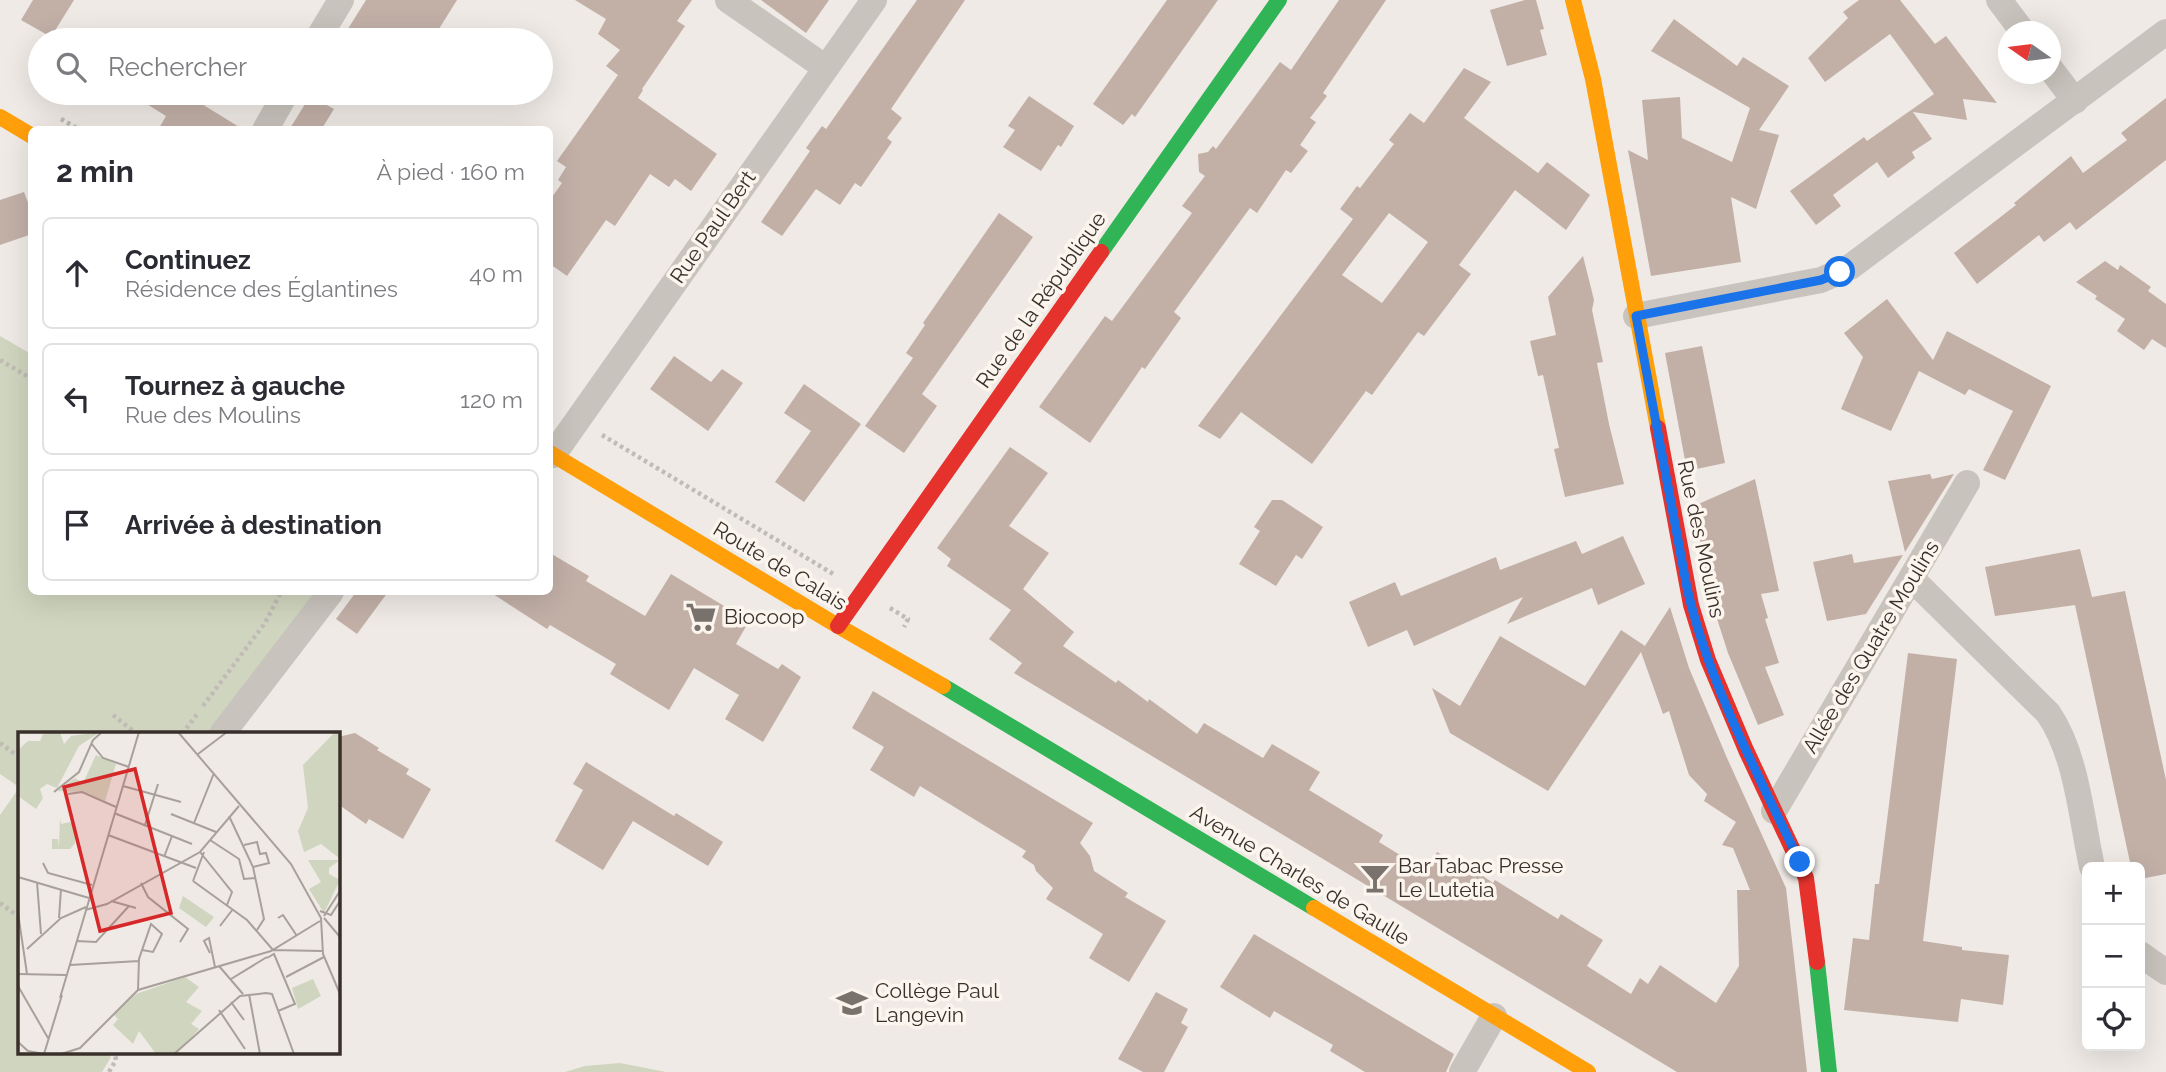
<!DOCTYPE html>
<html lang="fr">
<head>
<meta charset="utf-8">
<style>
	body { margin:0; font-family:Raleway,sans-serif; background:#f2f2f3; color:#2b2b33 }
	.controls { position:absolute; right:21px; bottom:21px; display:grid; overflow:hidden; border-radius:10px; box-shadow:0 7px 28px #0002 }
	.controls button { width:63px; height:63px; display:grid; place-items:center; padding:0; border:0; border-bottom:2px solid #e1e1e2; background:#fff; color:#2b2b33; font:35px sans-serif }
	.compass { position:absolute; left:1998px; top:21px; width:63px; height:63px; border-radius:50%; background:#fff; box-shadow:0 7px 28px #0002; rotate:284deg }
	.stop { position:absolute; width:21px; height:21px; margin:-16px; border:5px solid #1a73e8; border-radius:50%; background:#fff }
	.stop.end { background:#1a73e8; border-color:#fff; box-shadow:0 2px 7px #0008 }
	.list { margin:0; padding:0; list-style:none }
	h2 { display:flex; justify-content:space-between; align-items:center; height:91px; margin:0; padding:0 28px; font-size:30px }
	h2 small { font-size:23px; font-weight:400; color:#7c7c81 }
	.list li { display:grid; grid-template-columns:46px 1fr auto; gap:21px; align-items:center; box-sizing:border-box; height:112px; margin:0 14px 14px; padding:0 14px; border:2px solid #e1e1e2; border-radius:10px }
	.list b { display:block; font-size:26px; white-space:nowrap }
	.list p { margin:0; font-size:23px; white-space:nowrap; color:#7c7c81 }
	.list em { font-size:23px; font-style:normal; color:#7c7c81 }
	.icon { flex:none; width:38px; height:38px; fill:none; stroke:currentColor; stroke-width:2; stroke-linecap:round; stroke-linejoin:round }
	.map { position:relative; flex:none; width:2166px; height:1072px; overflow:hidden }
	.search { position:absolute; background:#fff; box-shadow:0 7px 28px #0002; left:28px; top:28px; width:525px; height:77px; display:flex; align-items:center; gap:18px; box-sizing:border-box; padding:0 24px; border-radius:38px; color:#7c7c81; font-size:26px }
	.panel { position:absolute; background:#fff; box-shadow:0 7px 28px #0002; left:28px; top:126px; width:525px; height:469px; border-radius:10px }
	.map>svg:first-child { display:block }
	.green { fill:#d0d5bf }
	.building { fill:#c2b0a7; fill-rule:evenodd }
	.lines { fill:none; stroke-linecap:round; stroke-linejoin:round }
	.path { stroke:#c1bbb6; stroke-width:4.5; stroke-dasharray:3.5 3.5; stroke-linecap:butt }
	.street { stroke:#c9c3bd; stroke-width:26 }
	.fast { stroke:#30b455; stroke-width:16 }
	.slow { stroke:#ff9f0a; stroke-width:16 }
	.jam { stroke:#e5322d; stroke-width:16 }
	.route { stroke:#1a73e8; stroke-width:9 }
	.labels { text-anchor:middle; stroke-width:7; stroke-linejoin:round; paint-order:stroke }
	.street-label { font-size:21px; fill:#3a302b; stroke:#fbf5ee }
	.poi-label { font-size:21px; fill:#3a302b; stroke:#fbf5ee; text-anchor:start }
	.inset-road { fill:none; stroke:#a7a09b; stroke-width:2 }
	.view { fill:#d62828; fill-opacity:0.15; stroke:#d62828; stroke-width:3.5 }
	.inset-edge { fill:none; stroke:#3a302b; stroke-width:3.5 }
</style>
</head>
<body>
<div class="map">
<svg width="2166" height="1072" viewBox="0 0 2166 1072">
	<rect width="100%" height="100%" fill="#efeae5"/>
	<path class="green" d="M0 336 31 354 32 592H315L215 734H19V787L0 774Z
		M19 788V1053H106L111 1057 102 1072H0V815Z
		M620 1063 666 1072H565L585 1066Z"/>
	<path class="building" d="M33 0H74L51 37 21 20Z
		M366 0H457L432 40H341Z
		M575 0H692L677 21 685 26 642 89 643 90 638 98 717 154 691 191 675 179 669 187 650 174 615 226 606 220 567 276 550 264V200L562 183 558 180 566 167 557 161 618 75 606 66 620 50 598 34 606 19Z
		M761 0H829L806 33Z
		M917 0H965L891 109 902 118 887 138 892 142 861 187 855 183 840 205 816 189 782 236 761 222 810 151 806 148 822 126 826 129Z
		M1167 0H1218L1135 117 1132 114 1123 125 1093 104Z
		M1339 0H1386L1323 93 1327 96 1310 118 1316 122 1300 145 1308 151 1291 173 1286 170 1257 213 1250 208 1174 312 1181 318 1145 369 1142 367 1090 443 1039 407 1105 316 1112 321 1192 213 1182 206 1205 176 1199 172 1198 154 1208 152 1213 146 1216 149 1280 62 1291 70Z
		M1525 0H1536L1544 29 1540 30 1547 55 1507 66 1490 10Z
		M1859 0H1900L1935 44 1946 36 1997 103 1963 99 1967 120 1913 112 1932 139 1912 152 1915 158 1888 178 1877 162 1833 195 1841 206 1816 225 1790 191 1864 137 1867 141 1934 94 1890 34 1825 82 1808 58 1848 18 1843 12Z
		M1674 19 1737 66 1743 57 1789 86 1759 130 1779 135 1756 209 1731 197 1741 262 1651 276 1628 150 1648 160 1642 100 1680 97 1682 138 1732 162 1750 108 1651 51Z
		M1464 68 1491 82 1464 118 1538 173 1547 162 1590 195 1566 230 1515 190 1459 265 1471 274 1424 336 1418 332 1372 395 1366 391 1312 464 1241 412 1220 439 1198 426 1353 219 1340 209 1357 186 1360 188 1394 144 1389 140 1410 113 1424 123ZM1389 213 1428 242 1382 303 1342 275Z
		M129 93H184L244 130H158L166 116Z
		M310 96 334 109 321 130H289Z
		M1029 96 1074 126 1061 147 1058 145 1041 171 1003 147 1015 130 1008 126Z
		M2166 98V160L2076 230 2070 222 2044 242 2039 235 1977 284 1954 253 2016 205 2014 203 2071 156 2083 173 2127 140 2121 133Z
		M24 192 32 213V234L0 245V200Z
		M999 213 1033 237 922 394 937 406 904 453 865 426 913 358 906 353 925 325 923 323Z
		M1583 256 1594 300 1592 310 1603 362 1597 363 1609 424 1624 484 1565 497 1554 449 1559 448 1543 375 1538 376 1530 341 1556 335 1548 297Z
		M2105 261 2118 270 2120 265 2151 287 2148 291 2166 304V348L2152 339 2144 350 2117 331 2125 319 2095 299 2097 296 2076 282Z
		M1887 299 1933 360 1947 331 2051 386 2005 480 1983 470 2013 411 1969 389 1965 395 1919 371 1891 431 1841 409 1863 357 1844 333Z
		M1702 346 1725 463 1687 471 1665 353Z
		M674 356 711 382 722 369 743 383 708 431 650 389Z
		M804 384 861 424 804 502 775 482 811 431 784 413Z
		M1010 447 1048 473 1009 526 1049 553 1023 589 1074 632 1063 646 1116 683 1118 680 1148 702 1149 699 1197 734 1204 723 1263 758 1272 744 1320 772 1309 790 1383 835 1379 842 1426 871 1437 852 1475 875 1477 872 1493 883 1495 880 1558 919 1561 914 1580 926 1603 940 1587 966 1631 994 1640 978 1648 984 1660 965 1716 1003 1739 966 1737 890H1750L1733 848 1722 845 1736 822 1704 801 1707 794 1689 775 1669 711 1663 714 1641 652 1670 607 1689 668 1727 758 1786 888 1807 1072H1677L1014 673 1022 663 989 639 1011 610 947 566 951 559 937 548Z
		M1930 474 1932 479 1954 474 1905 552 1888 481Z
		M1755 479 1779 591 1761 594 1768 618 1765 619 1779 663 1765 667 1784 715 1758 725 1728 653 1711 600 1694 506Z
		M1272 500H1282L1323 527 1302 559 1296 555 1276 586 1239 564 1260 531 1254 527Z
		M1623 536 1645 584 1598 605 1592 588 1507 624 1523 597 1414 646 1407 630 1368 647 1349 602 1395 582 1401 596 1496 557 1500 570 1576 541 1582 554Z
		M2080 549 2092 597 2125 591 2166 780V874L2140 879V867H2131L2075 605 1995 616 1985 567Z
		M550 553 589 576 586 581 645 616 671 574 749 621 736 644 778 669 782 664 801 677 763 742 725 719 739 695 694 668 669 710 610 674 616 664 550 625 547 629 490 592H550Z
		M1852 554 1854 563 1903 555 1866 614 1827 621 1813 562Z
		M356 592H388L357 634 336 619Z
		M1621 630 1645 646 1548 791 1450 733 1432 688 1460 706 1500 636 1585 686Z
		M1908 653 1957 659 1923 941 1962 947V950L2009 955 2003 1005 1961 999 1958 1022 1844 1010 1853 938 1869 940 1875 884H1879Z
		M873 691 1093 823 1080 843 1090 856 1094 871 1128 893 1125 897 1166 921 1129 982 1089 958 1103 934 1046 899 1053 888 1036 871 1034 865 1022 857 1026 851 920 786 914 797 870 770 884 747 852 728Z
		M355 733 379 748 377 750 409 769 406 774 431 789 403 839 369 819 366 824 338 804V737Z
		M586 762 674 816 676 813 723 842 708 866 633 821 603 870 555 841 583 790 573 784Z
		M1254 934 1454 1054 1446 1072H1365L1330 1051 1333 1045 1274 1011 1270 1018 1220 987Z
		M1156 992 1188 1009 1181 1023 1188 1027 1164 1072H1143L1118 1059Z"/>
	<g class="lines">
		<path class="path" d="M61 119 80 130
			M0 360 32 379
			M602 435 835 575
			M890 608 908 619 904 627
			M203 706 265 623 281 592
			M113 715 137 734
			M182 734 198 713
			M0 743 19 757
			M0 903 19 917
			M109 1072 116 1060 115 1053"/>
		<path class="street" d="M728 0 826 68
			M1999 0 2023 32
			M317 40 341 0
			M2050 68 2075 101
			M265 130 286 93
			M1636 316 1821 280 1850 267 2166 32
			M553 455 874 0
			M1911 578 2048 713C2077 755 2081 817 2092 867
			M222 734 331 592
			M1774 811 1967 483
			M2140 954 2166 972
			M1462 1072 1494 1016"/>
		<path class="fast" d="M1101 252 1279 0
			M943 686 1314 908
			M1817 962 1829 1072"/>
		<path class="slow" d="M1573 0 1593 79 1658 428
			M0 117 32 136
			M550 453 838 626 943 686
			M1314 908 1588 1072"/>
		<path class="jam" d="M1658 428 1691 605 1708 660 1746 750 1806 878 1817 962
			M838 626 1101 252"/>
	</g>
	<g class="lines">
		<path class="route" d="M1800 862C1757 773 1709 684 1687 588L1636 316 1821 280 1840 272"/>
	</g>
	<defs>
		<g id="supermarket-bare" transform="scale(2.415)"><path d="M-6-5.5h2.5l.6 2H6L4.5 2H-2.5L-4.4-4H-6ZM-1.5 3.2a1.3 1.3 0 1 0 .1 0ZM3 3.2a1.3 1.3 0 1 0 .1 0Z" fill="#79716c" stroke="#fbf5ee" stroke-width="2.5" paint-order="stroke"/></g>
		<g id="bar-bare" transform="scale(2.415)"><path d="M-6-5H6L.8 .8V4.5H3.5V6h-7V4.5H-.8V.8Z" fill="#79716c" stroke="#fbf5ee" stroke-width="2.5" paint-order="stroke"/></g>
		<g id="school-bare" transform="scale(2.415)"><path d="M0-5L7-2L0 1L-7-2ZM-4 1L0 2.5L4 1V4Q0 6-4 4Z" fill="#79716c" stroke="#fbf5ee" stroke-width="2.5" paint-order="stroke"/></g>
	</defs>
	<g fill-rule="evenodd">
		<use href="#supermarket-bare" x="701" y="617"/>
		<use href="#bar-bare" x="1375" y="878"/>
		<use href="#school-bare" x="852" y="1003"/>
	</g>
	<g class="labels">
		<g class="street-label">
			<text transform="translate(713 227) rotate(-55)" y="7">Rue Paul Bert</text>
			<text transform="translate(1041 300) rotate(-55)" y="7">Rue de la République</text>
			<text transform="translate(1701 539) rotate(78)" y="7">Rue des Moulins</text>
			<text transform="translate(780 566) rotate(31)" y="7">Route de Calais</text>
			<text transform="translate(1871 647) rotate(-59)" y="7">Allée des Quatre Moulins</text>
			<text transform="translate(1300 875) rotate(31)" y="7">Avenue Charles de Gaulle</text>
		</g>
		<g class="poi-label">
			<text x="724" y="624">Biocoop</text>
			<text x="1398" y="873">Bar Tabac Presse<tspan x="1398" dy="24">Le Lutetia</tspan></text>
			<text x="875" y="998">Collège Paul<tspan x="875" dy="24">Langevin</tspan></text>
		</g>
	</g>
	<g transform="translate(18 732)">
		<rect width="322" height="322" fill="#efeae5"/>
		<path d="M33 0H42L46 12 53 4 82 0 61 14 39 56 29 52 22 57 25 66 18 77 0 64V18L10 9H22L25 2ZM317 0H322L321 126 303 112 286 120 280 99 290 76 285 33ZM78 23 98 32 87 69 63 60 39 59 57 46 65 51ZM42 86 43 92 52 90 57 96V111L52 117H34V107H40L41 115ZM290 128H322L311 136V142L322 148 306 181 291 157 303 150ZM165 164 196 185 188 195 161 176ZM167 245 181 255 168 270 184 279 173 292 181 297 164 316 153 322H138L121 299 115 312 95 293 100 287 95 282 118 262ZM295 247 303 264 280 277 274 256Z" fill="#d0d5bf"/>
		<path class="inset-road" d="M160 0 273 132 303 186 305 222 322 262M73 11 85 26 111 35M180 22 209 0M105 54 163 70M36 60 61 40 75 8 84 0M50 62 64 60 98 75M96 81 174 112M153 82 198 100M211 84 235 135 246 187 239 198M176 91 196 41M127 93 140 52M90 103 178 136M192 108 221 127 226 147 237 146M226 113 239 110 242 122 248 121 251 131 235 135M182 120 214 160 209 173M146 125 154 104M25 131 30 141 74 153M0 145 71 166M175 149 229 188 255 218M175 149 186 120M19 150 23 202M123 151 130 165 170 197 162 210M93 169 118 176M67 178 89 172 182 120 221 74M302 179 313 183 322 169M0 181 9 242M306 184 322 159M41 186 43 157M260 186 265 183 279 204M306 186 322 205M202 194 215 177M58 209 78 210 111 174M9 217 43 186 68 175M255 218 304 219M192 221 186 209 191 206 197 235M249 226 256 222 277 272 260 279M52 233 121 229M201 234 225 262M0 242 48 243M268 245 306 225M213 247 249 225M0 254 30 306M120 258 121 227 133 192 144 202 135 220 124 218M231 262 242 322M42 266 121 0M213 270 226 288M201 278 227 317M0 310 10 319 26 322M26 322 44 263M43 322 62 316 120 258 253 219 302 189M156 322 222 264 248 261 254 262 276 322"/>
		<path class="view" d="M117 37 153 181 82 199 46 55Z"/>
		<rect width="322" height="322" class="inset-edge"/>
	</g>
</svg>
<div class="controls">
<button>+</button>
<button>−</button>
<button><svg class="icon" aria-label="locate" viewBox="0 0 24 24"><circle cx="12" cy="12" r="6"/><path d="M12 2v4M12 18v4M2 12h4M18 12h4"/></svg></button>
</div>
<svg class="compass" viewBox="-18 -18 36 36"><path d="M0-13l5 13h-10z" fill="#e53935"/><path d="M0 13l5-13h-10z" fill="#7c7c81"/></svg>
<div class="stop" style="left:1840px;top:272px"></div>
<div class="stop end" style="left:1800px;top:862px"></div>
<div class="search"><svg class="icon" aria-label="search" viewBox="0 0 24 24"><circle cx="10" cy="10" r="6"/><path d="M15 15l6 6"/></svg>Rechercher</div>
<section class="panel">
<h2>2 min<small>À pied · 160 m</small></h2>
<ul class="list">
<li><svg class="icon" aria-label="ahead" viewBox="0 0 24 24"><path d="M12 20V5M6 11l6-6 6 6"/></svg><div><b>Continuez</b><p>Résidence des Églantines</p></div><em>40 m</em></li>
<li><svg class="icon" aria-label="left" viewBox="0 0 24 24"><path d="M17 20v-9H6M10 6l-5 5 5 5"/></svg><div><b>Tournez à gauche</b><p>Rue des Moulins</p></div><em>120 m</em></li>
<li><svg class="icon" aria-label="arrive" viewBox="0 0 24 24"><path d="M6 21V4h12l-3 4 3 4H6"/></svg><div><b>Arrivée à destination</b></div></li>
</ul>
</section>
</div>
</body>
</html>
